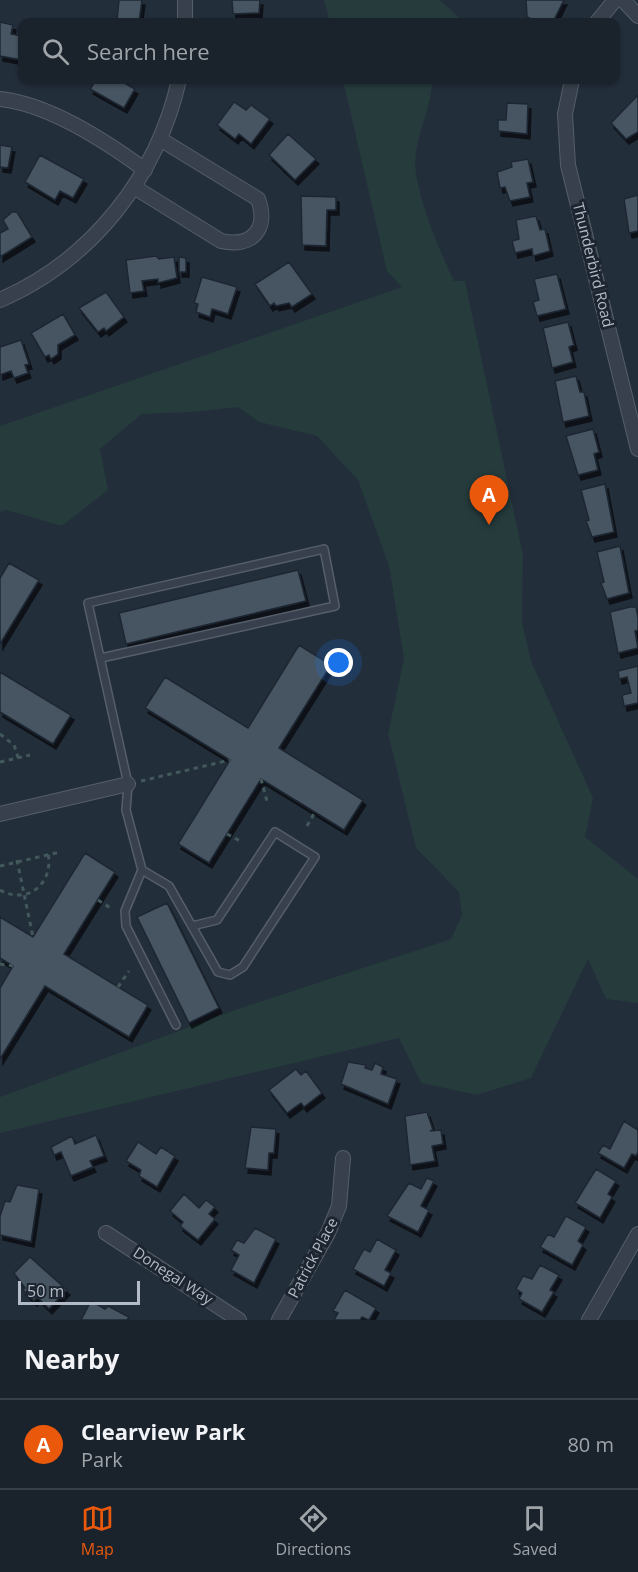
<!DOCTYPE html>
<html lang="en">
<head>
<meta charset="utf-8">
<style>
	body { margin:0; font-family:"Open Sans",sans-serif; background:#232a34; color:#f1f3f6 }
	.scale { position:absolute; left:18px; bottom:15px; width:122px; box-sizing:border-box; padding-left:6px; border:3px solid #b2bbc7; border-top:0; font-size:16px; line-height:21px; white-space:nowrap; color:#b2bbc7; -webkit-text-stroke:4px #1c2530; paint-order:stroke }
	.you { position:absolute; left:339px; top:663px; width:21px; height:21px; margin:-15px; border:4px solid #fff; border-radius:50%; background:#1a73e8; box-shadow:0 0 0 9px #1a73e833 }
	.badge { display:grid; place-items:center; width:39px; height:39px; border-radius:50%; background:#ea580c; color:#fff; font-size:20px; font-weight:700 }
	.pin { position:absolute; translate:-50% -50px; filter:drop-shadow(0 2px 3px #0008) }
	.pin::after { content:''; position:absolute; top:32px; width:21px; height:18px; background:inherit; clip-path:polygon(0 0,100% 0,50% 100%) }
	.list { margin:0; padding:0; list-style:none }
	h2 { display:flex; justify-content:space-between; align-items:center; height:78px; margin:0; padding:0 24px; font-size:26px }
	h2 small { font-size:20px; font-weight:400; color:#9fa4a9 }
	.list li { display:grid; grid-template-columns:39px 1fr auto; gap:18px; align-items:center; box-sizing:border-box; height:90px; padding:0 24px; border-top:2px solid #383f48 }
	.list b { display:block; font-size:22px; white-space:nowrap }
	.list p { margin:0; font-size:20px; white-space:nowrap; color:#9fa4a9 }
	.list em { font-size:20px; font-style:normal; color:#9fa4a9 }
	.icon { flex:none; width:33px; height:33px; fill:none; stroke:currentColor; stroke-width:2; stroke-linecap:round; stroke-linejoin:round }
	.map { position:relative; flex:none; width:638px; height:1320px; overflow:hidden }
	.search { position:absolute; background:#1a222c; box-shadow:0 2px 4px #0004; left:18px; right:18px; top:18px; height:66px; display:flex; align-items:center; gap:15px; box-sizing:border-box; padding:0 21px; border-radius:12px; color:#9fa4a9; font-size:22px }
	.sheet { height:168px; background:#1a222c }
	nav { display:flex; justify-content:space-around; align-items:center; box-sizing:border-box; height:84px; border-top:2px solid #383f48; background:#1a222c; font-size:16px; color:#9fa4a9 }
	nav a { display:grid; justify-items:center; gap:3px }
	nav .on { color:#ea580c }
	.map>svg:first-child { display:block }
	.green { fill:#253b3c }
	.building { fill:#465462; stroke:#1e2732; stroke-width:1.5; filter:url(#shadow) }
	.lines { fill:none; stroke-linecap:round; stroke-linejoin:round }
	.service-casing { stroke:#555e69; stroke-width:10 }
	.minor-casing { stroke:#555e69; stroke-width:16 }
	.path { stroke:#43585a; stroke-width:3; stroke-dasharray:4.5 4.5; stroke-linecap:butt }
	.service { stroke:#37404c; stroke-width:7 }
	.minor { stroke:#37404c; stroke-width:14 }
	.labels { text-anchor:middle; stroke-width:6; stroke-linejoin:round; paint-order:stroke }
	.street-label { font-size:15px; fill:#b2bbc7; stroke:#1c2530 }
</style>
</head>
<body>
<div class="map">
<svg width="638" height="1320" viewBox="0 0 638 1320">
	<defs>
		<filter id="shadow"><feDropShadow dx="3" dy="5" stdDeviation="0" flood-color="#0009"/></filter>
	</defs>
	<rect width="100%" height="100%" fill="#232e3b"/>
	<path class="green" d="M324 0H440L464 22H330Z
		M343 80H460L432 84C430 108 420 128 416 152 410 184 440 251 454 281H465L523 555 522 622 531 661 593 798 585 837 638 879V1003L606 999 588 959 531 1078 477 1095 421 1083 399 1038 0 1133V1097L238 1009 451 939 462 915 459 892 416 848 388 734 404 659 389 566 358 480 317 436 259 422 238 407 193 412 142 414 100 449 108 490 62 526 6 510 0 512V426L402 287 387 271Z"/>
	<path class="building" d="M119 0H142L139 22H109V19L117 20Z
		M232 0H260L259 13 233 14Z
		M526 0H564L553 22H538L527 17Z
		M0 22 13 25 11 34 22 36V60L0 56Z
		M96 80H119L135 89 124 108 90 89Z
		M638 95V132L626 139 611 123Z
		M234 102 246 110 251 105 270 119 251 144 239 134 235 139 217 125Z
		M507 103 528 104 527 134 498 131V120H506Z
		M288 134 316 159 295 180 269 155Z
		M0 145 12 147 8 168 0 167Z
		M40 155 84 179 73 198 60 191 55 200 25 182Z
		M528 159 533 182 527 183 530 197 510 201 505 187 500 188 497 172 512 167 511 162Z
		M638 195V231L629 233 624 199Z
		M301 196 336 197V210H327L326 246 302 245Z
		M12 212H17L32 237 0 257V233L8 229 3 220Z
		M536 216 540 230 545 229 550 251 533 256 532 249 515 253 512 241 519 239 516 220Z
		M156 256 159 259 174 257 177 278 158 283V279L142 281 144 291 130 293 126 260Z
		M179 257 186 258V272H179Z
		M289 262 312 294 292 307 289 303 276 306 274 303 270 306 255 284Z
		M557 274 566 309 537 316 533 302 539 300 534 279Z
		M202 277 237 287 228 314 212 309 210 317 196 312 198 304 194 303Z
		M106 292 124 317 106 331 104 328 98 332 79 308Z
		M63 314 75 335 58 345V354L51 359 49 355 45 357 31 333Z
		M568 322 574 345 569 347 573 362 552 368 543 328Z
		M21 340 29 364 25 365 28 373 14 378 11 371 0 375V347Z
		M576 376 580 392H584L589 416 563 422 555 381Z
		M593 429 599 452 594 454 598 470 578 475 566 436Z
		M605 484 614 532 592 537 586 521 589 520 581 490Z
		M620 546 629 593 607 599 601 583 604 582 597 552Z
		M9 563 39 580 0 644V578Z
		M298 570 306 601 126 644 119 613Z
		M630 607H636L638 617V630L635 631 638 648 618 653 610 612Z
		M299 645 331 665 279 748 363 800 344 830 261 779 209 863 178 844 230 760 145 708 165 677 248 728Z
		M638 666V703L624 706 622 695 631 693 627 677 619 679 618 671Z
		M0 672 71 715 53 744 0 712Z
		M85 853 115 872 64 954 148 1005 129 1037 45 986 0 1059V988L13 966 0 958V917L33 937Z
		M167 903 219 1008 189 1023 137 917Z
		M348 1062 366 1065 365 1068 372 1070 375 1063 383 1067 381 1074 397 1079 388 1104 341 1084Z
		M296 1069 301 1075 306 1071 322 1093 304 1107 301 1103 287 1113 269 1090Z
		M427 1112 433 1130 430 1131 441 1130 443 1144 432 1146 435 1161 410 1165 405 1116Z
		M624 1121 638 1130V1152L636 1156 632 1154 624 1168 598 1153 603 1145 610 1149Z
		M251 1127 276 1129 274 1153H269L268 1170 245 1168Z
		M96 1135 104 1156 90 1161 93 1167 71 1176 61 1152 54 1155 51 1147 72 1136 75 1144Z
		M138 1142 156 1154 161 1147 175 1156 157 1187 139 1176 141 1170 126 1161Z
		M596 1169 616 1181 608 1194 612 1197 600 1218 575 1203Z
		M427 1178 434 1181 421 1206 429 1210 418 1232 387 1216 409 1183 421 1189Z
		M17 1185 39 1189 31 1242 0 1235V1216L5 1201 10 1202Z
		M184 1194 199 1208 206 1200 215 1207 209 1214 215 1219 198 1240 180 1226 183 1222 170 1211Z
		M566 1216 586 1227 578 1241 583 1245 572 1265 540 1247 548 1234 554 1237Z
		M255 1228 276 1239 254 1283 231 1270 239 1255 231 1250 237 1240 244 1243Z
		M377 1239 396 1250 385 1270 391 1273 384 1286 353 1269 364 1249 370 1252Z
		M30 1257 67 1290 49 1309 37 1297 34 1301 23 1290 25 1288 14 1273Z
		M540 1265 559 1275 550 1290 554 1292 542 1312 519 1299 522 1293 516 1289 523 1276 532 1279Z
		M345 1290 376 1308 369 1320 362 1317 360 1320H334L338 1313 333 1311Z
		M91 1301 105 1309 108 1306 129 1317 127 1320H81Z"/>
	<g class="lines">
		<g class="service-casing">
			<path id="service" d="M101 658 335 606 324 549 88 603 128 784 126 810 142 870 169 886 218 972 230 975 243 967 315 857 275 832 217 920 192 926
				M142 870 125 911 126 926 176 1025"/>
		</g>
		<g class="minor-casing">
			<path id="minor" d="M623 0 638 16
				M185 22V0
				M597 22 615 0
				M572 80 565 114 568 165 638 449
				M0 99C48 104 107 142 145 170
				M134 187 221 241C252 248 269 229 258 199L160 139
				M0 300C92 260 157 177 179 80
				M0 814 128 784
				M106 1233 239 1320
				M279 1320 328 1233 339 1206 343 1158
				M589 1320 638 1234"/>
		</g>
		<path class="path" d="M0 734 14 745 19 760
			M0 762 30 755
			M261 779 268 805
			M141 781 230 760
			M307 826 315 812
			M227 834 242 842
			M17 860 33 937
			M0 866 60 852
			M0 890C29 906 54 882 48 853
			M98 900 112 909
			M0 964 13 966
			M118 987 129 971"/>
		<use href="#service" class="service"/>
		<use href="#minor" class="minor"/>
	</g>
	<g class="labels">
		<g class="street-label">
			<text transform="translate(593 265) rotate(76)" y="5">Thunderbird Road</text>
			<text transform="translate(313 1258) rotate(-62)" y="5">Patrick Place</text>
			<text transform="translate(173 1276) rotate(33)" y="5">Donegal Way</text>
		</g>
	</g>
</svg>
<div class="scale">50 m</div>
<div class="you"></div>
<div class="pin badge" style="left:489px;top:525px">A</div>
<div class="search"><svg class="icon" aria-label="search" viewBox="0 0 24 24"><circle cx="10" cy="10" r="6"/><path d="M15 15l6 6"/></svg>Search here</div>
</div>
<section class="sheet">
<h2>Nearby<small></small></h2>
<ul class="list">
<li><span class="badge">A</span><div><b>Clearview Park</b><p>Park</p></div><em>80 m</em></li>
</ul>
</section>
<nav>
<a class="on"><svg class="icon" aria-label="map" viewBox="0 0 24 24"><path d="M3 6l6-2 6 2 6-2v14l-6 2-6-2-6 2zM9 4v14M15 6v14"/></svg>Map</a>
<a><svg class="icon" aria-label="directions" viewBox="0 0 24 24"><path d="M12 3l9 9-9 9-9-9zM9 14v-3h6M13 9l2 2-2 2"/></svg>Directions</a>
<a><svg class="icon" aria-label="saved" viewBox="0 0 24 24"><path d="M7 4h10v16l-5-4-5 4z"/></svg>Saved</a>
</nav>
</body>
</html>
